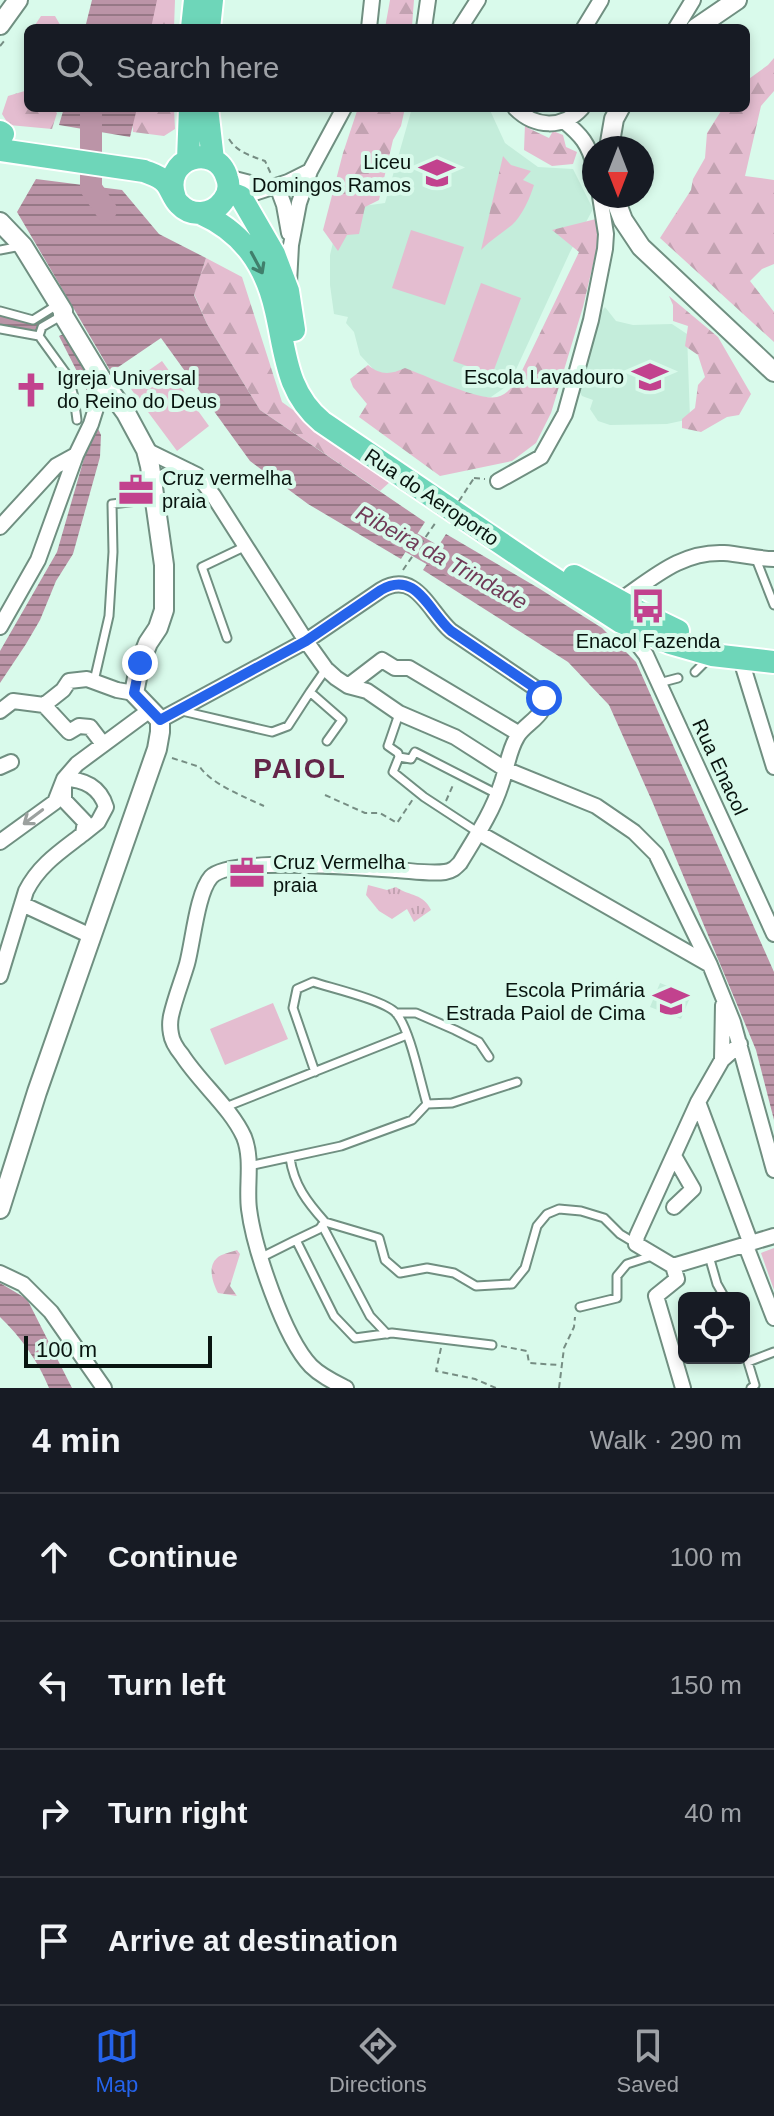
<!DOCTYPE html>
<html lang="en">
<head>
<meta charset="utf-8">
<style>
	body { margin:0; font-family:Helvetica,sans-serif; background:#20242c; color:#f1f3f6 }
	.controls { position:absolute; right:24px; bottom:24px; display:grid; overflow:hidden; border-radius:12px; box-shadow:0 4px 12px #0003 }
	.controls button { width:72px; height:72px; display:grid; place-items:center; padding:0; border:0; border-bottom:2px solid #363941; background:#171b24; color:#f1f3f6; font:40px sans-serif }
	.compass { position:absolute; left:582px; top:136px; width:72px; height:72px; border-radius:50%; background:#171b24; box-shadow:0 4px 12px #0003; rotate:180deg }
	.scale { position:absolute; left:24px; bottom:20px; width:188px; box-sizing:border-box; padding-left:8px; border:4px solid #08140f; border-top:0; font-size:22px; line-height:28px; white-space:nowrap; color:#08140f; -webkit-text-stroke:6px #d9faeb; paint-order:stroke }
	.stop { position:absolute; width:24px; height:24px; margin:-18px; border:6px solid #2563eb; border-radius:50%; background:#fff }
	.stop.end { background:#2563eb; border-color:#fff; box-shadow:0 2px 8px #0008 }
	.list { margin:0; padding:0; list-style:none }
	h2 { display:flex; justify-content:space-between; align-items:center; height:104px; margin:0; padding:0 32px; font-size:34px }
	h2 small { font-size:26px; font-weight:400; color:#9ea1a6 }
	.list li { display:grid; grid-template-columns:52px 1fr auto; gap:24px; align-items:center; box-sizing:border-box; height:128px; padding:0 32px; border-top:2px solid #363941 }
	.list b { display:block; font-size:30px; white-space:nowrap }
	.list em { font-size:26px; font-style:normal; color:#9ea1a6 }
	.icon { flex:none; width:44px; height:44px; fill:none; stroke:currentColor; stroke-width:2; stroke-linecap:round; stroke-linejoin:round }
	.map { position:relative; flex:none; width:774px; height:1388px; overflow:hidden }
	.search { position:absolute; background:#171b24; box-shadow:0 4px 12px #0003; left:24px; right:24px; top:24px; height:88px; display:flex; align-items:center; gap:20px; box-sizing:border-box; padding:0 28px; border-radius:12px; color:#9ea1a6; font-size:30px }
	.sheet { height:616px; background:#171b24 }
	nav { display:flex; justify-content:space-around; align-items:center; box-sizing:border-box; height:112px; border-top:2px solid #363941; background:#171b24; font-size:22px; color:#9ea1a6 }
	nav a { display:grid; justify-items:center; gap:4px }
	nav .on { color:#2563eb }
	.map>svg:first-child { display:block }
	.built { fill:#c4eddb }
	.grass { fill:url(#grass-tufts) }
	.forest { fill:url(#forest-firs) }
	.park { fill:#e4bdd0 }
	.water { fill:url(#water-rules) }
	.lines { fill:none; stroke-linecap:round; stroke-linejoin:round }
	.river { stroke:#bb94a7; stroke-width:22 }
	.lane-casing { stroke:#708f81; stroke-width:11 }
	.street-casing { stroke:#708f81; stroke-width:18 }
	.secondary-casing { stroke:#708f81; stroke-width:22 }
	.primary-casing { stroke:#fff; stroke-width:26 }
	.path { stroke:#768d83; stroke-width:2; stroke-dasharray:6 4; stroke-linecap:butt }
	.lane { stroke:#fff; stroke-width:7 }
	.street { stroke:#fff; stroke-width:14 }
	.secondary { stroke:#fff; stroke-width:18 }
	.primary { stroke:#6ed6b9; stroke-width:22 }
	.path-bridge { stroke:#768d83; stroke-width:2; stroke-dasharray:6 4; stroke-linecap:butt }
	.oneway { stroke:#407f6c }
	.oneway2 { stroke:#9ca19f }
	.route { stroke:#2563eb; stroke-width:10 }
	.labels { text-anchor:middle; stroke-width:8; stroke-linejoin:round; paint-order:stroke }
	.poi-label { font-size:20px; fill:#08140f; stroke:#d9faeb; text-anchor:end }
	.street-label { font-size:20px; fill:#08140f; stroke:#d9faeb }
	.water-label { font-size:22px; font-style:italic; fill:#703b58; stroke:#d9faeb }
	.district-label { font-size:28px; font-weight:bold; letter-spacing:2px; fill:#642549; stroke:#d9faeb }
</style>
</head>
<body>
<div class="map">
<svg width="774" height="1388" viewBox="0 0 774 1388">
	<defs>
		<pattern id="grass-tufts" width="24" height="20" patternUnits="userSpaceOnUse" patternTransform="scale(2)"><rect width="24" height="20" fill="#e4bdd0"/><path d="M3 7l-1-3M5 7V3M7 7l1-3M15 17l-1-3M17 17v-4M19 17l1-3" fill="none" stroke="#c2a2b1"/></pattern>
		<pattern id="forest-firs" width="22" height="20" patternUnits="userSpaceOnUse" patternTransform="scale(2)"><rect width="22" height="20" fill="#e4bdd0"/><path d="M5 1l3.5 6h-7zM16 11l3.5 6h-7z" fill="#c2a2b1"/></pattern>
		<pattern id="water-rules" width="6" height="5" patternUnits="userSpaceOnUse" patternTransform="scale(2)"><rect width="6" height="5" fill="#bb94a7"/><path d="M0 2.5h6" fill="none" stroke="#967886"/></pattern>
	</defs>
	<rect width="100%" height="100%" fill="#d9faeb"/>
	<path class="built" d="M412 108H489L505 143 538 167 573 169 593 209 570 252 513 376 504 388 491 397H482L376 372 360 355 354 332 346 323 348 317 334 314 330 285V255L341 209 385 203Z
		M605 307 616 321 633 325 672 324 687 334 690 419 667 424 610 425 598 421 590 409 593 400 582 396 575 384 599 315Z
		M660 983 691 995 681 1019 650 1007Z"/>
	<path class="grass" d="M368 885 387 890 396 887C411 897 423 893 431 910L414 922 407 909 392 919 379 911 366 895Z"/>
	<path class="forest" d="M125 0H175L174 28H115Z
		M390 0H414L412 26 385 28Z
		M41 16H55L62 28H33Z
		M774 58V91L761 106 745 176 774 180V264L762 269 750 281 774 312V342L660 238 691 190 693 179 705 158 707 133 723 108H746V81L768 65Z
		M28 90V108H52L57 113 52 129 9 125 2 114 8 96Z
		M131 108H174L175 129 164 136 133 132Z
		M358 108H405L401 126 393 140 379 200 365 207 359 234 347 235 338 251 323 230 343 153Z
		M525 124 528 128 549 138 553 131 563 135 566 147 577 152 573 164 552 166 524 150Z
		M503 156 511 165 531 171 523 180 534 185C530 198 522 216 512 225 502 233 491 240 481 250Z
		M596 219 598 243 583 307 551 413 536 443 512 461 440 476 359 417 367 404 353 387 350 379 368 365C380 375 390 375 405 368 425 375 478 401 497 397 506 395 511 388 517 381L579 252 552 230Z
		M206 258 242 277 282 402 391 481 380 491 260 410 207 324 194 294Z
		M669 296 718 337 751 394 739 415 727 417 701 432 682 428V419L695 408 698 385 705 377 698 355 685 346 688 326 673 321V305Z
		M237 1250 240 1254 230 1286 237 1296 218 1293C213 1283 207 1267 217 1258 221 1254 232 1252 237 1250Z"/>
	<path class="park" d="M411 230 464 247 445 305 392 288Z
		M481 283 521 298 492 375 453 361Z
		M162 361 209 426 177 451 128 385Z
		M273 1003 288 1039 225 1065 210 1029Z
		M774 1248V1290L761 1253Z"/>
	<path class="water" d="M92 0H157L151 28H85Z
		M64 108H137L130 137 59 125Z
		M36 179 122 190 159 234 206 258 194 295 207 324 260 410 425 522 401 559 308 504 250 461 161 338 111 372 17 212Z
		M62 303 55 313 35 330 0 325V310C31 316 34 318 62 303Z
		M66 333 98 396 95 422 101 435 100 457 73 554 56 581 40 620 26 644 0 683V651L57 552 85 455 92 401 61 340 59 336Z
		M446 534 540 589 602 628 636 662 774 972V1120L756 1050 652 801 609 705 568 662 423 570Z
		M0 1283 27 1299 72 1388H49C38 1361 21 1337 0 1317Z"/>
	<g class="lines">
		<path class="river" d="M91 108V188L106 210
			M386 528 457 569"/>
		<g class="lane-casing">
			<path id="lane" d="M0 250 21 246
				M0 311 33 320 57 305
				M61 316 42 327 39 336 68 376 74 397 77 420
				M0 329 39 336
				M756 559 774 605
				M227 638 202 567 246 546
				M326 669 310 692 342 720 327 741
				M695 672 707 660
				M94 681 109 616 113 552 112 504 154 499
				M659 683 678 678
				M182 711 272 732 288 726 310 692
				M399 714 388 746 398 753 399 757
				M479 833 424 797 393 772 399 757 411 759 415 752 497 794
				M396 1013H416L455 1030 479 1042 489 1057
				M427 1104 452 1103 517 1082
				M223 1108 407 1035
				M290 1158C294 1185 307 1202 325 1222
				M249 1166 341 1146 412 1120 427 1104C420 1081 410 1029 396 1013 384 1000 331 988 313 982L297 989 293 1008 315 1072
				M322 1225 370 1316 387 1334
				M296 1240 319 1229 325 1222 379 1238 385 1260 400 1273 427 1268 454 1273 476 1286 512 1284 525 1268 537 1226 547 1214 559 1209 581 1211 604 1218 620 1234 635 1243
				M709 1256 717 1284 725 1298
				M260 1258 296 1240 334 1316 355 1338 392 1333 492 1345
				M580 1307 617 1298V1276L627 1264 652 1256
				M751 1388 755 1385 748 1362 774 1352"/>
		</g>
		<g class="street-casing">
			<path id="street" d="M369 28 372 0
				M424 28 428 0
				M460 28 478 0
				M584 28 601 0
				M676 28 693 0
				M515 108C535 128 563 129 582 108
				M564 121C581 135 589 144 594 166
				M227 177 266 187
				M277 186 284 205 289 233
				M236 199 288 182 310 171
				M289 283 291 245 299 203 310 171 344 108
				M146 450 197 475 213 495 306 641 326 669 336 678 348 686 367 691 399 713 455 737 505 769 596 806 634 832 656 854 710 965 733 1022 774 1170
				M498 481 541 457 565 414 591 320 605 249 606 234 600 196
				M152 482 168 475 189 471
				M0 527 56 466 76 455 91 424 104 383
				M619 601C653 578 681 551 724 553 741 554 757 559 774 559
				M624 626 646 655 774 934
				M0 627 38 560 76 455
				M741 660 774 767
				M348 686 382 660 395 668H409L518 733
				M44 705 69 732 79 726 90 727 103 744
				M0 711 13 701 44 705 63 690 69 681 87 679 117 690 134 693
				M160 720 306 641 381 590C416 569 429 612 451 631L541 692C553 714 525 722 517 737 508 752 507 769 501 785 492 813 475 838 460 863 455 868 452 871 445 872 430 874 412 871 397 870 366 868 230 856 211 877 197 893 193 942 187 964 182 981 175 998 171 1016 170 1021 170 1029 171 1034 172 1042 177 1049 182 1055 200 1083 231 1108 244 1137 253 1160 246 1186 249 1209 254 1248 284 1338 311 1366 321 1376 334 1382 346 1388
				M0 767 11 762
				M479 833 710 965
				M0 842 55 802 64 779 77 764 150 710
				M22 904 91 936
				M0 976 26 891C39 865 61 851 83 834L85 822 64 800V779C84 779 100 787 106 807L98 822 83 834
				M740 1044 722 1060 698 1102 637 1236 636 1244 673 1266 774 1236
				M722 1060 723 1005
				M698 1102 751 1244
				M674 1156 693 1189 674 1207
				M746 1246 774 1318
				M673 1266 677 1279 656 1296 683 1388
				M0 1273 23 1284 51 1312 104 1388"/>
		</g>
		<g class="secondary-casing">
			<path id="secondary" d="M0 25 18 0
				M696 28 737 0
				M609 148 614 119 620 108
				M614 196 623 220 641 247 774 372
				M0 222 23 246 63 311V315L104 383 126 413 146 450 150 466 164 565V610L158 628 148 643 140 663 134 693 160 720V732L157 749 37 1092 0 1209"/>
		</g>
		<g class="primary-casing">
			<path id="primary" d="M192 28 195 0
				M209 28 212 0
				M207 108 213 160
				M0 132 3 134
				M0 150 144 171C151 174 160 176 166 183 171 189 173 198 179 204 191 217 212 216 223 201 228 195 230 186 227 178 217 141 160 157 175 198
				M188 160 190 108
				M228 192 241 197 274 254 288 291 294 330
				M200 213C243 232 266 265 276 311 286 354 286 392 322 422L536 567 621 622 670 643 712 655 774 662
				M574 576 641 613 678 631"/>
		</g>
		<path class="path" d="M0 46 5 40
			M229 139C237 152 251 156 265 161L271 174
			M474 478 485 479
			M403 570 436 522
			M172 758 200 767C210 783 246 798 264 806
			M325 795 365 813H380L397 823 413 799
			M446 801 453 785
			M501 1346 527 1351 529 1363 559 1365
			M441 1348 436 1371 475 1379 496 1388
			M559 1388 564 1348 574 1327 575 1317"/>
		<use href="#lane" class="lane"/>
		<use href="#street" class="street"/>
		<use href="#secondary" class="secondary"/>
		<use href="#primary" class="primary"/>
		<path class="path-bridge" d="M448 518 474 478"/>
	</g>
	<defs><path id="oneway-shaft" d="M-6 0H5M1.5-3L5.5 0L1.5 3" fill="none" stroke-width="1.6" stroke-linecap="round" stroke-linejoin="round" transform="scale(2)"/></defs>
	<use class="oneway" href="#oneway-shaft" transform="translate(257 263) rotate(62)"/>
	<use class="oneway2" href="#oneway-shaft" transform="translate(33 817) rotate(143)"/>
	<g class="lines">
		<path class="route" d="M140 663 134 693 160 720 306 641 381 590C416 569 429 612 451 631L541 692 544 698"/>
	</g>
	<defs>
		<g id="school-bare" transform="scale(2.76)"><path d="M0-5L7-2L0 1L-7-2ZM-4 1L0 2.5L4 1V4Q0 6-4 4Z" fill="#c2428e" stroke="#d9faeb" stroke-width="2.5" paint-order="stroke"/></g>
		<g id="church-bare" transform="scale(2.76)"><path d="M-1.2-6h2.4v3.5h3.3v2.4h-3.3V6h-2.4V-.1h-3.3v-2.4h3.3Z" fill="#c2428e" stroke="#d9faeb" stroke-width="2.5" paint-order="stroke"/></g>
		<g id="office-bare" transform="scale(2.76)"><path d="M-6-3h4V-5.5h4V-3h4V5H-6ZM-1-4.5V-3h2v-1.5ZM-6 0V1H6V0Z" fill="#c2428e" stroke="#d9faeb" stroke-width="2.5" paint-order="stroke"/></g>
		<g id="bus-bare" transform="scale(2.76)"><path d="M-5-6H5V4H4V6H2V4H-2V6H-4V4H-5ZM-3.5-4V0h7V-4ZM-3.5 1.2v1.5H-2V1.2ZM2 1.2v1.5H3.5V1.2Z" fill="#c2428e" stroke="#d9faeb" stroke-width="2.5" paint-order="stroke"/></g>
	</defs>
	<g fill-rule="evenodd">
		<use href="#school-bare" x="437" y="173"/>
		<use href="#school-bare" x="650" y="377"/>
		<use href="#church-bare" x="31" y="390"/>
		<use href="#office-bare" x="136" y="490"/>
		<use href="#bus-bare" x="648" y="606"/>
		<use href="#office-bare" x="247" y="873"/>
		<use href="#school-bare" x="671" y="1001"/>
	</g>
	<g class="labels">
		<g class="poi-label">
			<text x="411" y="169">Liceu<tspan x="411" dy="23">Domingos Ramos</tspan></text>
			<text x="624" y="384">Escola Lavadouro</text>
			<text x="57" y="385" text-anchor="start">Igreja Universal<tspan x="57" dy="23">do Reino do Deus</tspan></text>
			<text x="162" y="485" text-anchor="start">Cruz vermelha<tspan x="162" dy="23">praia</tspan></text>
			<text x="648" y="648" text-anchor="middle">Enacol Fazenda</text>
			<text x="273" y="869" text-anchor="start">Cruz Vermelha<tspan x="273" dy="23">praia</tspan></text>
			<text x="645" y="997">Escola Primária<tspan x="645" dy="23">Estrada Paiol de Cima</tspan></text>
		</g>
		<g class="street-label">
			<text transform="translate(432 497) rotate(34)" y="7">Rua do Aeroporto</text>
			<text transform="translate(720 767) rotate(65)" y="7">Rua Enacol</text>
		</g>
		<g class="water-label">
			<text transform="translate(442 557) rotate(29)" y="8">Ribeira da Trindade</text>
		</g>
		<g class="district-label">
			<text x="300" y="778">PAIOL</text>
		</g>
	</g>
</svg>
<div class="controls">
<button><svg class="icon" aria-label="locate" viewBox="0 0 24 24"><circle cx="12" cy="12" r="6"/><path d="M12 2v4M12 18v4M2 12h4M18 12h4"/></svg></button>
</div>
<svg class="compass" viewBox="-18 -18 36 36"><path d="M0-13l5 13h-10z" fill="#e53935"/><path d="M0 13l5-13h-10z" fill="#9ea1a6"/></svg>
<div class="scale">100 m</div>
<div class="stop" style="left:544px;top:698px"></div>
<div class="stop end" style="left:140px;top:663px"></div>
<div class="search"><svg class="icon" aria-label="search" viewBox="0 0 24 24"><circle cx="10" cy="10" r="6"/><path d="M15 15l6 6"/></svg>Search here</div>
</div>
<section class="sheet">
<h2>4 min<small>Walk · 290 m</small></h2>
<ul class="list">
<li><svg class="icon" aria-label="ahead" viewBox="0 0 24 24"><path d="M12 20V5M6 11l6-6 6 6"/></svg><div><b>Continue</b></div><em>100 m</em></li>
<li><svg class="icon" aria-label="left" viewBox="0 0 24 24"><path d="M17 20v-9H6M10 6l-5 5 5 5"/></svg><div><b>Turn left</b></div><em>150 m</em></li>
<li><svg class="icon" aria-label="right" viewBox="0 0 24 24"><path d="M7 20v-9h11M14 6l5 5-5 5"/></svg><div><b>Turn right</b></div><em>40 m</em></li>
<li><svg class="icon" aria-label="arrive" viewBox="0 0 24 24"><path d="M6 21V4h12l-3 4 3 4H6"/></svg><div><b>Arrive at destination</b></div></li>
</ul>
</section>
<nav>
<a class="on"><svg class="icon" aria-label="map" viewBox="0 0 24 24"><path d="M3 6l6-2 6 2 6-2v14l-6 2-6-2-6 2zM9 4v14M15 6v14"/></svg>Map</a>
<a><svg class="icon" aria-label="directions" viewBox="0 0 24 24"><path d="M12 3l9 9-9 9-9-9zM9 14v-3h6M13 9l2 2-2 2"/></svg>Directions</a>
<a><svg class="icon" aria-label="saved" viewBox="0 0 24 24"><path d="M7 4h10v16l-5-4-5 4z"/></svg>Saved</a>
</nav>
</body>
</html>
